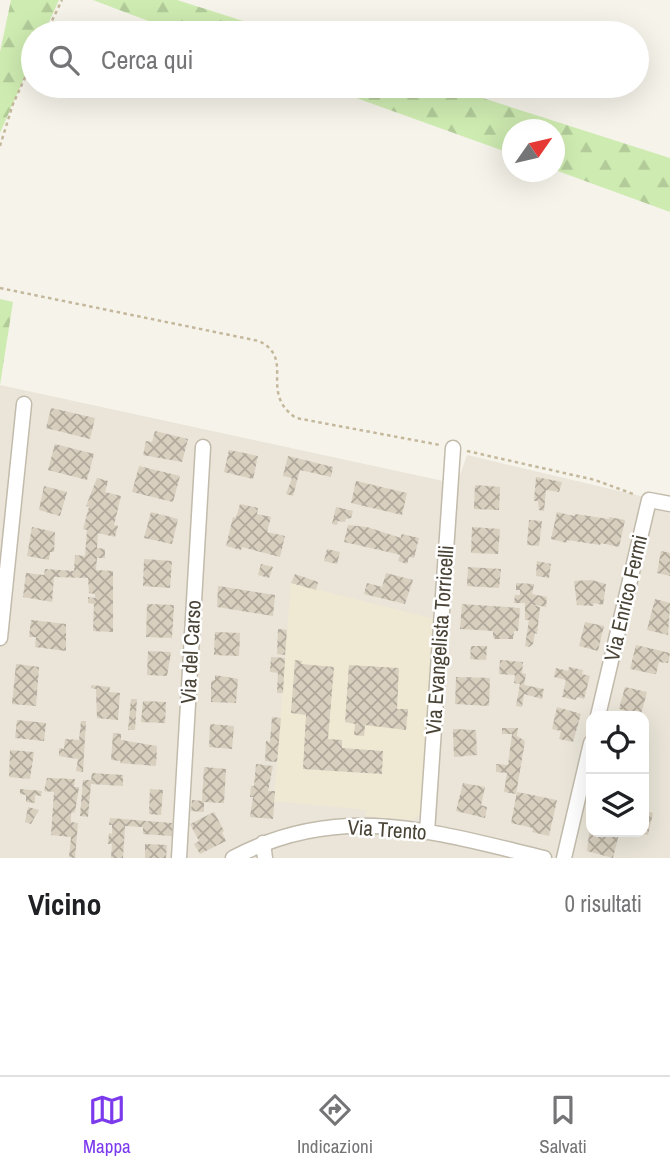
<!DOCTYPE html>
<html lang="it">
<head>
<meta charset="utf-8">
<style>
	body { margin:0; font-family:"Archivo Narrow",sans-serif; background:#f6f6f6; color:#202124 }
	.controls { position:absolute; right:21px; bottom:21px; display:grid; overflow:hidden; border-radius:14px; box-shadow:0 7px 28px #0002 }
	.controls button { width:63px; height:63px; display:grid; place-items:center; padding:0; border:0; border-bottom:2px solid #e0e0e0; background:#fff; color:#202124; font:35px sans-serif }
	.compass { position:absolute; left:502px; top:119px; width:63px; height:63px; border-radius:50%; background:#fff; box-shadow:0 7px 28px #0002; rotate:56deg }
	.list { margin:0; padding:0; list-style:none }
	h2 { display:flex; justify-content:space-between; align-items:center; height:91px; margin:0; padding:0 28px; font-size:30px }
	h2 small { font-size:23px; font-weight:400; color:#757577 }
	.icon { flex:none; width:38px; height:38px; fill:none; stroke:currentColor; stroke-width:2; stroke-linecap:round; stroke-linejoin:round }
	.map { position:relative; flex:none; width:670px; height:858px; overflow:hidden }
	.search { position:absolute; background:#fff; box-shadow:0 7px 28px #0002; left:21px; right:21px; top:21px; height:77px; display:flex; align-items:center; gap:18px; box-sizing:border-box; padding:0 24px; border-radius:38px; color:#757577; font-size:26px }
	.sheet { height:217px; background:#fff }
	nav { display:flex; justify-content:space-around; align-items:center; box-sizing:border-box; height:98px; border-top:2px solid #e0e0e0; background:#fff; font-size:19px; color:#757577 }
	nav a { display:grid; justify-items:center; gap:4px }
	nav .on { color:#7c3aed }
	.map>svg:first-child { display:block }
	.residential { fill:#eae5d8; fill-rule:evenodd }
	.education { fill:#efe9d3 }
	.forest { fill:url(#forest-firs) }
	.building { fill:url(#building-cross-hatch) }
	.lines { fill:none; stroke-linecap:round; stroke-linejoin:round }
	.street-casing { stroke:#c2bbac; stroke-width:17 }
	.path { stroke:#c4b89c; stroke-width:2.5; stroke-dasharray:3.5 3.5; stroke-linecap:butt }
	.street { stroke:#fff; stroke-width:14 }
	.labels { text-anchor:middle; stroke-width:5; stroke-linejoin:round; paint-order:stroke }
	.street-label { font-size:21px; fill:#4a4437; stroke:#fff }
</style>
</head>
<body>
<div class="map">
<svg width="670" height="858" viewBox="0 0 670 858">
	<defs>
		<pattern id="forest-firs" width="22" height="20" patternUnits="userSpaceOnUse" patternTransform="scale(1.75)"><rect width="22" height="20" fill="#ceebb1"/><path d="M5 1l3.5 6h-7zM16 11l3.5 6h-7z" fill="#b2cb99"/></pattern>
		<pattern id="building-cross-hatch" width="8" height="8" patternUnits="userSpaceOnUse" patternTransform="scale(1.75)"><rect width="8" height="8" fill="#d8cfbf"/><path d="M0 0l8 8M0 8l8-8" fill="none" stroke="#b1aa9c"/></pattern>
	</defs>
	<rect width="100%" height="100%" fill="#f6f3ea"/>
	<path class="residential" d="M0 385 457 484 467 455 670 503V858H0ZM591 716H644V832H591Z"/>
	<path class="education" d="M291 583 434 619 422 813 412 820 366 816V810L274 801Z"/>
	<path class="forest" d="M11 0H59L44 33H33V58L0 133V52Z
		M93 0H177L281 33H180Z
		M323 86H445L670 158V212L555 170 554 130H512V154Z
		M0 299 13 302 0 385Z"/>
	<path class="building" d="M51 408 95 418 90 439 46 428Z
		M155 431 188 439 182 462 143 455 146 441 152 442Z
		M55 444 94 454 87 480 48 470Z
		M229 450 258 456 253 479 224 472Z
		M288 456 333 467 331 477 300 470 293 496 286 494 292 478 283 476Z
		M139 466 180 476 173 502 132 492Z
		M536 477 562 482 559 492 546 490 544 511 539 510 538 501H534Z
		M97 478 108 481 105 492 121 496 114 525 118 526 115 537 98 533 97 548 105 549V558H97L96 570 113 571V632L93 631 94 604 88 603V597L95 598V594L89 593 88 578 54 577 52 602 23 597 26 573 44 575 45 569 74 571 75 555 85 556 87 530 83 529 89 507 86 506Z
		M356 481 407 493 402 515 351 503Z
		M475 485 500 487 499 510 474 509Z
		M44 486 67 492 60 516 39 510Z
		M240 504 258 508 257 514 271 517 267 532 285 536 280 557 242 547 241 550 226 546 233 517 236 518Z
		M336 507 353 511 351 518 346 519 345 522 338 521 337 525 332 524Z
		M151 512 178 519 172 544 144 538Z
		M557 512 574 516 575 514 609 519V517L625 520 619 547 601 543 600 545 567 540V543L551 539Z
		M529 520 542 521 539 546 527 545Z
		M348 525 367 527 401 538V534L419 538 414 558 409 557 407 564 398 561 400 555 397 554 344 542Z
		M32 527 55 532 54 552H50L49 560 27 556Z
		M472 527 500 529 498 554 471 553Z
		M327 549 340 552 337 564 324 561Z
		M661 551 670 553V576L657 573Z
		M144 559 172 561 170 588 143 586Z
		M537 561 551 564 549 578 536 576Z
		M261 564 273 567 269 578 258 575Z
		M468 567 501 569 499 588 467 586Z
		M386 573 413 580 405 604 364 594 367 583 382 587Z
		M295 574 318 582 316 590 291 583Z
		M592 580 606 584 603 605 594 603 593 606 577 605 574 581Z
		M516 583 534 584 532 594 547 597 546 607 529 604 540 607 537 634 535 633 533 644 529 647 525 646 529 620H525V603H514L515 595H520V590H516Z
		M218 586 275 595 273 616 217 607Z
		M655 599 670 603 668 635 647 630Z
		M147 604 174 605 172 638 146 637Z
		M462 604 520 608 518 631H514L513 639H495L493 637V631L460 629Z
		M31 620 66 624V651L35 647 36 637H29Z
		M585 622 604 626 598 651 579 646Z
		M278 629 287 630 285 655 277 654Z
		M215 632 240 633 239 656 214 655Z
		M636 645 670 653 668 663 659 662 656 674H654L630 669Z
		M471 646H487L486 660 470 659Z
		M148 651 171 652 167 676 147 675Z
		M271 657 285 658 283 693H277L278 673 270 672Z
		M295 660 302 661 301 664 334 667 328 739 342 740V748L383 751 382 774 303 769 306 715 291 713Z
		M500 660 523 662 522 673 526 674 524 685 544 689 542 699 524 694 522 707 516 706 520 684 514 683 515 675 499 674Z
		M16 664 39 667 36 706 12 704Z
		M349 665 399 668 397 709H408L406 730 365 725 364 736 354 735 355 724 345 722Z
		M569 667 583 670 582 674 590 676 584 699 577 697 576 700 562 697 566 680 554 677 556 668 568 671Z
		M215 675 238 679 236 703 211 702V681L215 680Z
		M456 677 490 678 489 706 455 704Z
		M91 685 110 687 109 692 120 693 118 720 97 718 96 689 91 688Z
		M625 687 647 692 641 714 619 709Z
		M131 699H137L135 730H128Z
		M143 701 166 702 165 723 141 722Z
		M557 707 581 714 573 742 559 739 561 731 552 729Z
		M272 717 281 718 277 762 265 761 266 741 270 742Z
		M17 720 46 723 44 741 15 738Z
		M81 721H86L83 772 76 771 78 759 59 756V748L64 749 65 739 79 740Z
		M210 724 234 726 232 749 209 747Z
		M502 728H518L517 736 525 741 516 794 504 792 507 773 496 772V764L508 765 512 734H502Z
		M453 729 476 730 477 755 454 757Z
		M113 733 121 734V740L157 746 156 766 120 763 121 761 111 760Z
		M10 750 34 752 30 779 9 777Z
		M256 764 273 766 268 791H275L273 819 250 817 253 797H250L251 786H254Z
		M204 767 226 769 224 803 204 802V812L191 811 192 800 202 801Z
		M92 773 123 775V786L91 784 88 817 80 816 83 780H91Z
		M47 778 75 779 74 787H79L75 812 71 813V822L78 823 75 858 69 857 71 837 51 835 54 792 44 791Z
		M463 783 485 787 481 805 487 807 485 818 456 811Z
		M20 789 42 791 41 796 35 795V803L26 802V795L20 794Z
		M150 789 163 790 161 815 149 814Z
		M517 792 557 800 549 836 532 832 533 828 511 823Z
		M28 807 39 810 31 824 25 822Z
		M644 810 653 813 648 835 637 833 644 832Z
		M214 812 224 831 222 833 226 841 200 854 194 844 199 841 190 824Z
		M110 818 172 823V836L143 834V827L125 826 123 858H111L112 844H108L109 833 112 834V825H109Z
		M590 825 591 832 619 834 613 858 587 851Z
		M145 844 167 845 166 858H145Z"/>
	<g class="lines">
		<g class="street-casing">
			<path id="street" d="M0 638 24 404
				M598 716 649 500 670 504
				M427 832 453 448
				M263 843 265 858
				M179 858 203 447
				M233 858C340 801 434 832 544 858
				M564 858 591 743"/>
		</g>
		<path class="path" d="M46 33 62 0
			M0 146 13 104 33 60
			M0 288 259 341C296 359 258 392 296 418L440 445
			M467 451 595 480 636 495"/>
		<use href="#street" class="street"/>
	</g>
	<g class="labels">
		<g class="street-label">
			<text transform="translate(626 598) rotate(-77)" y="7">Via Enrico Fermi</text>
			<text transform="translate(440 640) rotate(-86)" y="7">Via Evangelista Torricelli</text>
			<text transform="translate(191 652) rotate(-87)" y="7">Via del Carso</text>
			<text transform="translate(387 830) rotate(4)" y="7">Via Trento</text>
		</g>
	</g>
</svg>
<div class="controls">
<button><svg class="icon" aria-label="locate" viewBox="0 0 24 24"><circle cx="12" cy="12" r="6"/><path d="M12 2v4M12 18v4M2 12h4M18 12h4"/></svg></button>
<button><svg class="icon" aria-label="layers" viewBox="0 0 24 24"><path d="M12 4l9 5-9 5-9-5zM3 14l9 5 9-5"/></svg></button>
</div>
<svg class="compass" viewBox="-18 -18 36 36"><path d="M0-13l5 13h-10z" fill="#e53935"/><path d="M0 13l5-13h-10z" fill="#757577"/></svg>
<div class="search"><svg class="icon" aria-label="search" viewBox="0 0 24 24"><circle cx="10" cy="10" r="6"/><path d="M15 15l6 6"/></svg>Cerca qui</div>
</div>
<section class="sheet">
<h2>Vicino<small>0 risultati</small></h2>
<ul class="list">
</ul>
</section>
<nav>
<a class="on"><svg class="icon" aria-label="map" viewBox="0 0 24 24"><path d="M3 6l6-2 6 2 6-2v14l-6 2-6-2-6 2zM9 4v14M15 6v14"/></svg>Mappa</a>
<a><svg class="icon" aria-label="directions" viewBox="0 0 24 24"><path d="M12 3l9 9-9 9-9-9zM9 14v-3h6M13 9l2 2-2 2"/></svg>Indicazioni</a>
<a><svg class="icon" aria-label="saved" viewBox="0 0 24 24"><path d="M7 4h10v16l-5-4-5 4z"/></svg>Salvati</a>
</nav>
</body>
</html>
